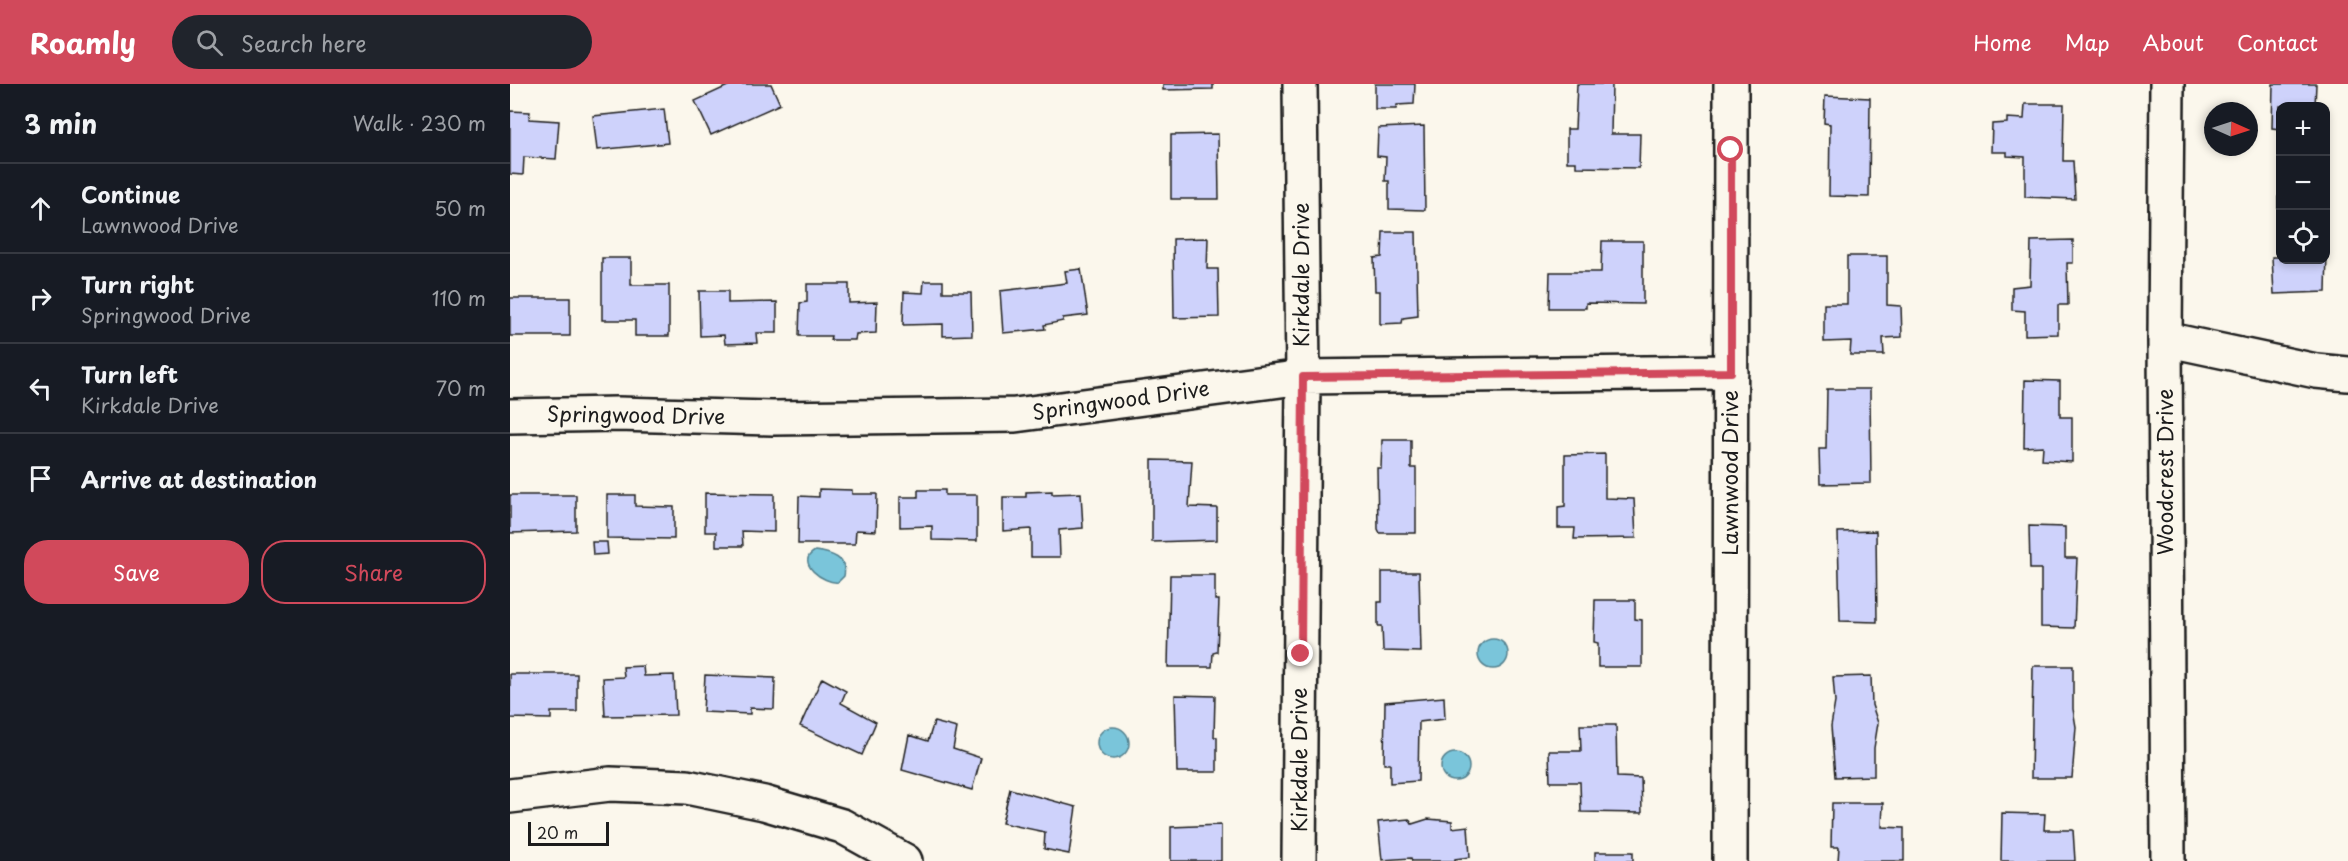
<!DOCTYPE html>
<html lang="en">
<head>
<meta charset="utf-8">
<style>
	body { margin:0; font-family:"Playpen Sans",sans-serif; background:#20242c; color:#f1f3f6 }
	.controls { position:absolute; right:18px; top:18px; display:grid; overflow:hidden; border-radius:12px; box-shadow:0 3px 9px #0003 }
	.controls button { width:54px; height:54px; display:grid; place-items:center; padding:0; border:0; border-bottom:2px solid #363941; background:#171b24; color:#f1f3f6; font:30px sans-serif }
	.compass { position:absolute; left:1694px; top:18px; width:54px; height:54px; border-radius:50%; background:#171b24; box-shadow:0 3px 9px #0003; rotate:93deg }
	.scale { position:absolute; left:18px; bottom:15px; width:81px; box-sizing:border-box; padding-left:6px; border:3px solid #1c1c1c; border-top:0; font-size:16px; line-height:21px; white-space:nowrap; color:#1c1c1c; -webkit-text-stroke:4px #fbf7ec; paint-order:stroke }
	.stop { position:absolute; width:18px; height:18px; margin:-14px; border:4px solid #d1495b; border-radius:50%; background:#fff }
	.stop.end { background:#d1495b; border-color:#fff; box-shadow:0 2px 6px #0008 }
	.list { margin:0; padding:0; list-style:none }
	h2 { display:flex; justify-content:space-between; align-items:center; height:78px; margin:0; padding:0 24px; font-size:26px }
	h2 small { font-size:20px; font-weight:400; color:#9ea1a6 }
	.list li { display:grid; grid-template-columns:39px 1fr auto; gap:18px; align-items:center; box-sizing:border-box; height:90px; padding:0 24px; border-top:2px solid #363941 }
	.list b { display:block; font-size:22px; white-space:nowrap }
	.list p { margin:0; font-size:20px; white-space:nowrap; color:#9ea1a6 }
	.list em { font-size:20px; font-style:normal; color:#9ea1a6 }
	.actions { display:flex; gap:12px; padding:18px 24px }
	.actions a { flex:1; padding:14px 0; border:2px solid #d1495b; border-radius:24px; text-align:center; font-size:21px; color:#d1495b }
	.actions .main { background:#d1495b; color:#fff }
	.icon { flex:none; width:33px; height:33px; fill:none; stroke:currentColor; stroke-width:2; stroke-linecap:round; stroke-linejoin:round }
	.map { position:relative; flex:none; width:1838px; height:777px; overflow:hidden }
	header { display:flex; align-items:center; gap:36px; box-sizing:border-box; height:84px; padding:0 30px; background:#d1495b; color:#fff }
	header strong { font-size:28px }
	nav { display:flex; gap:33px; margin-inline-start:auto; font-size:21px }
	.search { width:420px; height:54px; background:#20242c; display:flex; align-items:center; gap:15px; box-sizing:border-box; padding:0 21px; border-radius:33px; color:#9ea1a6; font-size:22px }
	main { display:flex }
	aside { flex:1; background:#171b24 }
	.map>svg:first-child { display:block }
	.water { fill:#7ac5da; stroke:#54818e; stroke-width:1.5 }
	.building { fill:#ced2fb; stroke:#1c1c1c; stroke-width:1.5 }
	.lines { fill:none; stroke-linecap:round; stroke-linejoin:round }
	.minor-casing { stroke:#1c1c1c; stroke-width:38 }
	.minor { stroke:#fbf7ec; stroke-width:33 }
	.route { stroke:#d1495b; stroke-width:8 }
	.labels { text-anchor:middle; stroke-width:5; stroke-linejoin:round; paint-order:stroke }
	.street-label { font-size:21px; fill:#1c1c1c; stroke:#fbf7ec }
</style>
</head>
<body>
<header>
<strong>Roamly</strong>
<div class="search"><svg class="icon" aria-label="search" viewBox="0 0 24 24"><circle cx="10" cy="10" r="6"/><path d="M15 15l6 6"/></svg>Search here</div>
<nav><a>Home</a><a>Map</a><a>About</a><a>Contact</a></nav>
</header>
<main>
<aside>
<h2>3 min<small>Walk · 230 m</small></h2>
<ul class="list">
<li><svg class="icon" aria-label="ahead" viewBox="0 0 24 24"><path d="M12 20V5M6 11l6-6 6 6"/></svg><div><b>Continue</b><p>Lawnwood Drive</p></div><em>50 m</em></li>
<li><svg class="icon" aria-label="right" viewBox="0 0 24 24"><path d="M7 20v-9h11M14 6l5 5-5 5"/></svg><div><b>Turn right</b><p>Springwood Drive</p></div><em>110 m</em></li>
<li><svg class="icon" aria-label="left" viewBox="0 0 24 24"><path d="M17 20v-9H6M10 6l-5 5 5 5"/></svg><div><b>Turn left</b><p>Kirkdale Drive</p></div><em>70 m</em></li>
<li><svg class="icon" aria-label="arrive" viewBox="0 0 24 24"><path d="M6 21V4h12l-3 4 3 4H6"/></svg><div><b>Arrive at destination</b></div></li>
</ul>
<div class="actions"><a class="main">Save</a><a>Share</a></div>
</aside>
<div class="map">
<svg width="1838" height="777" viewBox="0 0 1838 777">
	<rect width="100%" height="100%" fill="#fbf7ec"/>
	<filter id="ink" filterUnits="userSpaceOnUse"><feTurbulence type="fractalNoise" baseFrequency=".0167" numOctaves="2"/><feDisplacementMap in="SourceGraphic" scale="12" xChannelSelector="R" yChannelSelector="G"/><feConvolveMatrix kernelMatrix="1 2 1 2 8 2 1 2 1" color-interpolation-filters="sRGB"/></filter>
	<g filter="url(#ink)">
		<path class="water" d="M305 467C321 469 338 474 334 492L328 498C314 500 284 478 305 467Z
			M968 570a15 15 0 1 1 30 0a15 15 0 1 1-30 0Z
			M587 659a16 16 0 1 1 32 0a16 16 0 1 1-32 0Z
			M931 683a14 14 0 1 1 28 0a14 14 0 1 1-28 0Z"/>
		<path class="building" d="M222 0H261L270 20 201 51 185 17Z
			M653 0H703V5L653 6Z
			M865 0H905L904 20 887 21 886 25H865Z
			M1067 0H1102L1101 50H1130L1129 84 1066 83V78H1057V45H1065Z
			M1763 0H1806L1805 22H1770V45L1762 44Z
			M1315 12 1360 14 1359 113 1319 112 1320 40 1314 39Z
			M1515 20H1554L1553 77H1563L1565 115 1515 113V73L1497 72V68H1481L1482 40 1497 39V34L1514 35Z
			M154 25 158 59 87 66 83 32Z
			M0 27 20 28 19 35 49 37 46 75 14 73 13 91 0 90Z
			M914 42 915 126 879 125V97H875L876 73 867 72 868 44Z
			M708 50 709 115H661V51Z
			M1768 113H1770V176H1816L1817 168 1816 208 1764 210 1762 173H1768Z
			M873 148H906L908 232 893 234 892 239 870 240V207H865L864 174 872 173Z
			M698 154 697 185H708L709 233 664 234 663 155Z
			M1563 156V179H1557L1558 221H1548V250L1515 251V227L1502 226V203L1520 201 1521 157Z
			M1092 157H1133V220L1076 219V224H1039L1040 188H1091Z
			M1337 172H1377V221L1391 222 1392 253 1373 254 1374 271H1340L1341 257 1314 258V220H1337Z
			M92 174H121V201H159V252H125V236H92Z
			M571 185 578 231 553 234V237L534 241 535 245 493 249 490 207 557 199 555 187Z
			M414 197H433V208H461L462 251 433 252V240L393 241 394 208 413 209Z
			M297 200H339V219L367 218 366 249 346 250 345 256H320L321 252H289L290 219 297 218Z
			M189 207H218V219L267 218V249H246L247 259 215 260 214 251 190 252Z
			M0 214H60V252H0Z
			M1515 296 1550 297V333H1562V378L1532 376 1533 362 1514 363Z
			M1317 305H1360L1361 399 1310 400 1309 365H1316Z
			M872 356H901V384H906V449H870L868 445 867 384H871Z
			M1095 370V414L1124 415 1126 454 1064 455 1065 444H1048V423L1055 422V371Z
			M642 376 682 377 679 423 707 424V456L642 458Z
			M309 405 342 406V410H367L366 447 346 446 345 460H288L289 412 309 413Z
			M408 406H435V411H467V457L422 456V442L390 443V413H408Z
			M542 407V410L571 409 573 444 549 446 550 473H521V445L493 447V413H516V408Z
			M195 409 264 410V448L232 447 233 462H206V448H195Z
			M0 411H66V447L0 449Z
			M97 411H125V422L164 423V455L97 454Z
			M1519 442 1555 443V474H1567L1564 544 1531 543V485H1520Z
			M1366 447 1367 538 1330 537 1328 448Z
			M82 458H97L98 470 83 471Z
			M872 488H909L911 568 873 567 872 542H868V518H872Z
			M660 491H705V516H709L707 568 703 569 702 583H658Z
			M1085 516H1125V535L1132 536V583H1088V559L1084 558Z
			M133 582 134 592 164 591 166 631 95 632 93 594 114 593 113 583Z
			M1523 582H1563V625L1566 643 1562 694H1521Z
			M0 590H67V628H41V635L0 634Z
			M195 591 265 594 264 625 240 624V630L193 628Z
			M1361 592 1362 621 1368 639 1364 664V692L1325 693 1321 642 1325 618 1323 593Z
			M312 594 336 607 331 619 366 638 352 671 290 642Z
			M665 611 705 612 704 653H707V688H667Z
			M934 613 935 635 909 638 908 697 880 699V680H874L875 618Z
			M424 638 447 644 443 665 471 674 462 706 392 686 399 651 418 657Z
			M1070 641H1106L1107 693 1131 694 1132 729 1071 728 1070 698H1040L1039 667H1071Z
			M500 705 566 723 559 770 534 765 535 748 492 739Z
			M1322 719H1373L1372 743 1394 744V777H1328L1329 763H1321Z
			M1492 729 1535 730 1534 746H1563L1565 777H1491Z
			M899 735 902 740 918 735 942 737V744L958 742 960 773 945 775V777H902L901 774 872 776 868 738Z
			M711 741V777H661V743Z
			M1085 768H1123V777H1085Z"/>
		<g class="lines">
			<g class="minor-casing">
				<path id="minor" d="M1657 0 1655 255 1658 777
					M1655 255 1806 287 1838 290
					M0 332 107 330 263 334 505 331 793 293 1221 288
					M0 712 100 700 177 703 254 719 332 742 395 777
					M789 777 793 293 790 0
					M1220 777 1221 0"/>
			</g>
			<use href="#minor" class="minor"/>
		</g>
	</g>
	<g class="lines" filter="url(#ink)">
		<path class="route" d="M791 570 793 293 1221 288V66"/>
	</g>
	<g class="labels">
		<g class="street-label">
			<text transform="translate(792 191) rotate(-90)" y="7">Kirkdale Drive</text>
			<text transform="translate(611 317) rotate(-8)" y="7">Springwood Drive</text>
			<text transform="translate(126 332) rotate(1)" y="7">Springwood Drive</text>
			<text transform="translate(1656 388) rotate(-90)" y="7">Woodcrest Drive</text>
			<text transform="translate(1221 389) rotate(-90)" y="7">Lawnwood Drive</text>
			<text transform="translate(790 676) rotate(-90)" y="7">Kirkdale Drive</text>
		</g>
	</g>
</svg>
<div class="controls">
<button>+</button>
<button>−</button>
<button><svg class="icon" aria-label="locate" viewBox="0 0 24 24"><circle cx="12" cy="12" r="6"/><path d="M12 2v4M12 18v4M2 12h4M18 12h4"/></svg></button>
</div>
<svg class="compass" viewBox="-18 -18 36 36"><path d="M0-13l5 13h-10z" fill="#e53935"/><path d="M0 13l5-13h-10z" fill="#9ea1a6"/></svg>
<div class="scale">20 m</div>
<div class="stop" style="left:1221px;top:66px"></div>
<div class="stop end" style="left:791px;top:570px"></div>
</div>
</main>
</body>
</html>
